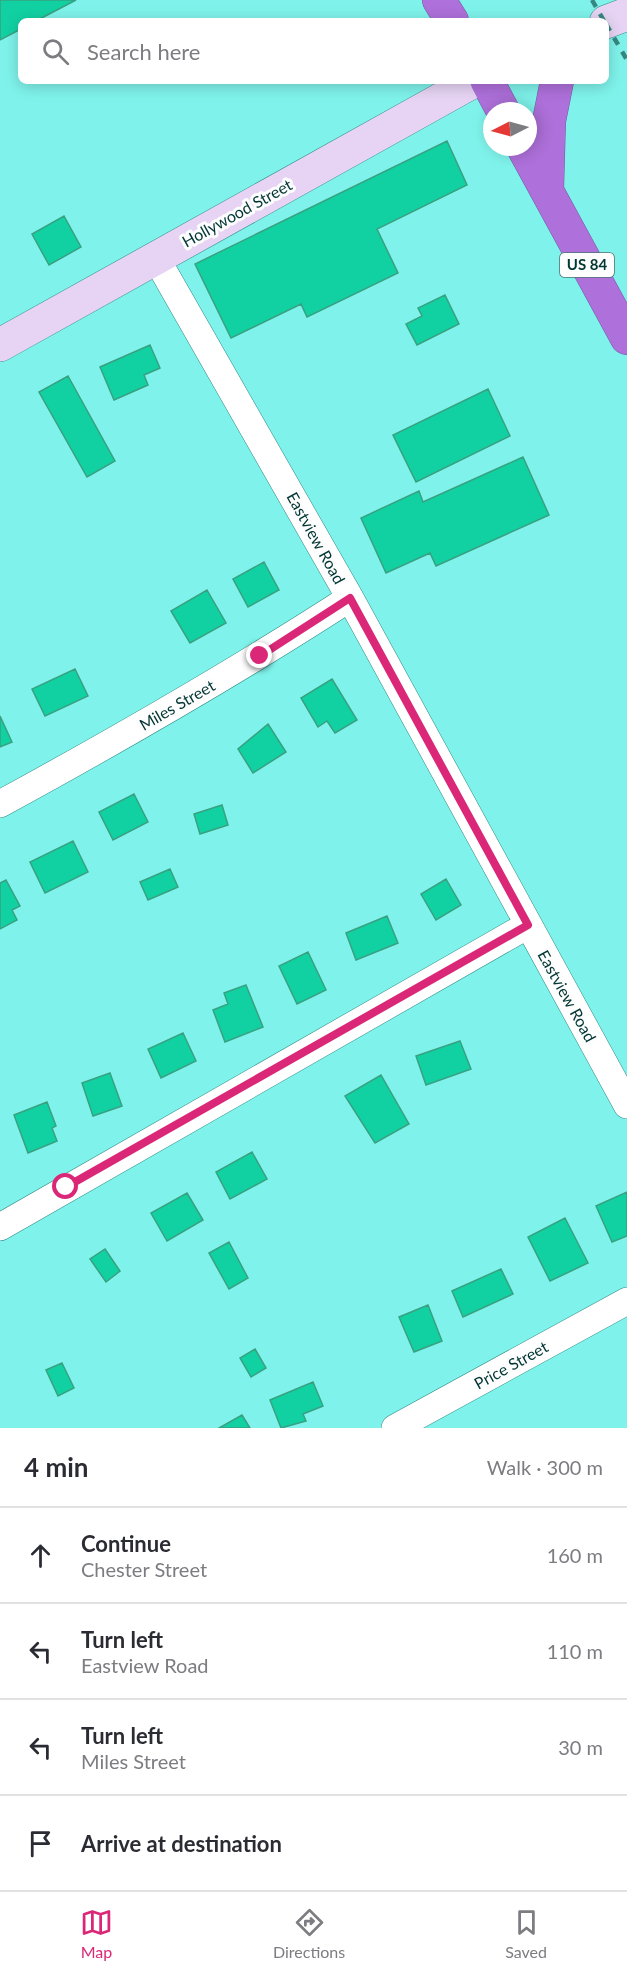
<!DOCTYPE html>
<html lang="en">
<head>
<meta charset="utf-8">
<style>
	body { margin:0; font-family:Lato,sans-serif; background:#f2f2f3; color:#2b2b33 }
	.compass { position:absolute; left:483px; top:102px; width:54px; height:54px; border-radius:50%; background:#fff; box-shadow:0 3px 15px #0003; rotate:264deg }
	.stop { position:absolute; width:18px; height:18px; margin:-14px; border:4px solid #db2777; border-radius:50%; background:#fff }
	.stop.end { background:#db2777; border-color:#fff; box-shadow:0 2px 6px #0008 }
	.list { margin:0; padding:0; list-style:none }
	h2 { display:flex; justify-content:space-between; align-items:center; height:78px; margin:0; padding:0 24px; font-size:26px }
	h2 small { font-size:20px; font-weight:400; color:#7c7c81 }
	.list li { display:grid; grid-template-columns:39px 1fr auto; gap:18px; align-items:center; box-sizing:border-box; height:96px; padding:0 24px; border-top:2px solid #e1e1e2 }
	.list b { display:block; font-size:22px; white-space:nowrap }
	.list p { margin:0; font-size:20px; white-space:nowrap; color:#7c7c81 }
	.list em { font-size:20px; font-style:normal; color:#7c7c81 }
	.icon { flex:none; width:33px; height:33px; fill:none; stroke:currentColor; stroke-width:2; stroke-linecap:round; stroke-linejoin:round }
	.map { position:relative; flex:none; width:627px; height:1428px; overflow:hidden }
	.search { position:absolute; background:#fff; box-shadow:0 3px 15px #0003; left:18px; right:18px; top:18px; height:66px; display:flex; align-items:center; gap:15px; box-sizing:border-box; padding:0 21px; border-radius:9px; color:#7c7c81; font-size:22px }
	.sheet { height:462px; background:#fff }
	nav { display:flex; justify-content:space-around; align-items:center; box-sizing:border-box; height:84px; border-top:2px solid #e1e1e2; background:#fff; font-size:16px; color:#7c7c81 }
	nav a { display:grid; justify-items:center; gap:3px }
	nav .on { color:#db2777 }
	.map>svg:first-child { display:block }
	.building { fill:#11d1a3; stroke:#38a181; stroke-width:1.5 }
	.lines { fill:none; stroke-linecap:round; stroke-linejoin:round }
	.street-casing { stroke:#308c86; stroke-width:28 }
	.secondary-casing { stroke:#308c86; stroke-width:34 }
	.highway-casing { stroke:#715ca0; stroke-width:34 }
	.street { stroke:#fff; stroke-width:27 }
	.secondary { stroke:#e7d4f4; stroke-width:33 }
	.highway { stroke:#ae70da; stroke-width:33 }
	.rail { stroke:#368782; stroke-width:4.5; stroke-dasharray:8 8; stroke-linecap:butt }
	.route { stroke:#db2777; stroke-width:8 }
	.labels { text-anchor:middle; stroke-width:6; stroke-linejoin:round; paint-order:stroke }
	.shield { fill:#fdfdfd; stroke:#4c7270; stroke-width:1.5 }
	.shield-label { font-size:15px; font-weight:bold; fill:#003633 }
	.street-label { font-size:16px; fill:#003633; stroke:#fdfdfd }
</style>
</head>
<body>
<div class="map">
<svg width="627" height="1428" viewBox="0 0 627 1428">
	<rect width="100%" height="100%" fill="#7ff3eb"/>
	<path class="building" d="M0 0H76L36 21H21V29L0 40Z
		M447 141 467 185 377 229 398 273 307 317 301 304 231 338 195 264Z
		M64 216 81 247 49 265 32 234Z
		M445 295 459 324 417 345 406 324 422 316 418 308Z
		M150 345 160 368 144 375 148 385 114 400 100 367Z
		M68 376 115 461 87 477 39 392Z
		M488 389 510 436 416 482 393 435Z
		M523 457 549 515 436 566 430 553 386 573 361 518 419 491 423 502Z
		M264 562 279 590 248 607 233 579Z
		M207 590 226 623 190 643 171 611Z
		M75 669 88 696 45 716 32 689Z
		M332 679 357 720 335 733 327 721 318 727 301 698Z
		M0 716 12 742 0 747Z
		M268 724 286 752 253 773 238 749Z
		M134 794 148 822 113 840 99 812Z
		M222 805 228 825 200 834 194 814Z
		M73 841 88 872 45 893 30 862Z
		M170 869 178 887 148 900 140 882Z
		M446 879 461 905 436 920 421 894Z
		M6 880 20 906 12 910 17 920 0 929V883Z
		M387 916 398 943 356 960 346 933Z
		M308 952 326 990 297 1004 279 966Z
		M246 985 263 1027 225 1042 213 1010 228 1004 224 993Z
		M183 1033 196 1061 161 1078 148 1049Z
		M460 1041 471 1069 426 1085 416 1056Z
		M110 1073 122 1106 93 1116 82 1083Z
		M381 1075 409 1124 375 1143 345 1096Z
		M47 1102 56 1126 52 1128 57 1141 28 1153 14 1115Z
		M252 1152 267 1179 230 1199 216 1172Z
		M627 1192V1236L612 1242 596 1206Z
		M187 1193 203 1220 167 1241 151 1213Z
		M565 1218 588 1263 550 1281 528 1237Z
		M229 1242 248 1278 229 1289 209 1253Z
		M105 1249 120 1271 106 1282 90 1259Z
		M501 1269 513 1294 463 1317 452 1291Z
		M428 1305 442 1341 414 1352 399 1317Z
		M255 1349 266 1368 251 1377 240 1358Z
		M62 1363 74 1388 58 1396 46 1370Z
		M313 1382 323 1406 303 1414 306 1421 281 1428 270 1400Z
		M242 1415 250 1428H219Z"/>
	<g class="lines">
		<g class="street-casing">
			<path id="street" d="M156 258 350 598 627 1105
				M0 804C119 739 236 672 350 598
				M0 1227 528 925
				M395 1428 627 1301"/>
		</g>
		<g class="secondary-casing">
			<path id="secondary" d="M606 22 627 14
				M0 345 474 81"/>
		</g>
		<g class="highway-casing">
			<path id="highway" d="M439 0 452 21
				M487 81 503 111
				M523 147 627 338
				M547 190 549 121 557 81"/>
		</g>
		<use href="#street" class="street"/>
		<use href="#secondary" class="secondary"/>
		<use href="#highway" class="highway"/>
		<path class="rail" d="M592 0 604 21
			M606 24 627 60"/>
	</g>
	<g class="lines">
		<path class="route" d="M66 1187 528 925 350 598 260 656"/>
	</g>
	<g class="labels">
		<rect class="shield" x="560" y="253" width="54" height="24" rx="4.5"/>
		<g class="shield-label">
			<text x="587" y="270">US 84</text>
		</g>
		<g class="street-label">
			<text transform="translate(237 213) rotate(-29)" y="6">Hollywood Street</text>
			<text transform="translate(316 538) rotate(61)" y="6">Eastview Road</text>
			<text transform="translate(177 705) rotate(-30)" y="6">Miles Street</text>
			<text transform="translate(567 996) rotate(61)" y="6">Eastview Road</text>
			<text transform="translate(511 1365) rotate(-29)" y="6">Price Street</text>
		</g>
	</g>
</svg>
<svg class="compass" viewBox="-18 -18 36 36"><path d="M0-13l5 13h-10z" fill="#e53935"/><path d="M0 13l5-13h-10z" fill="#7c7c81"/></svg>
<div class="stop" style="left:66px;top:1187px"></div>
<div class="stop end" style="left:260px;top:656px"></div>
<div class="search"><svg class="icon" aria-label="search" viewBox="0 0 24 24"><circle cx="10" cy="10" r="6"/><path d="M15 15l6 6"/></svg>Search here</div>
</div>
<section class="sheet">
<h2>4 min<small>Walk · 300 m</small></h2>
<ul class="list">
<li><svg class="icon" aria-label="ahead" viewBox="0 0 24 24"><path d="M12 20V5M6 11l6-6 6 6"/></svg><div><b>Continue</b><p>Chester Street</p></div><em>160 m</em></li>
<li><svg class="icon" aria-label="left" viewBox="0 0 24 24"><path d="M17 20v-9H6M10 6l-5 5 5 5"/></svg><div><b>Turn left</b><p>Eastview Road</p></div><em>110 m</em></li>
<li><svg class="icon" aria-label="left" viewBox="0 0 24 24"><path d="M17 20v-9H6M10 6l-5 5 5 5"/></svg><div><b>Turn left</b><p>Miles Street</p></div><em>30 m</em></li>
<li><svg class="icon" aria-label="arrive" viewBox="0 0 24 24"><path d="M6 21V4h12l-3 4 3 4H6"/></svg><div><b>Arrive at destination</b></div></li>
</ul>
</section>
<nav>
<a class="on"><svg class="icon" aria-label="map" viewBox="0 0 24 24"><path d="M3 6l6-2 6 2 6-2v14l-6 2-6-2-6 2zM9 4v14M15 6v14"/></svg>Map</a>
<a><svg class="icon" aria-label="directions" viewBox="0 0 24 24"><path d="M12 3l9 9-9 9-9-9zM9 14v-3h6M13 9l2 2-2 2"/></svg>Directions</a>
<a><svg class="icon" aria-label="saved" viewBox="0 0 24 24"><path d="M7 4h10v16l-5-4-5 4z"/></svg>Saved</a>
</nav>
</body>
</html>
